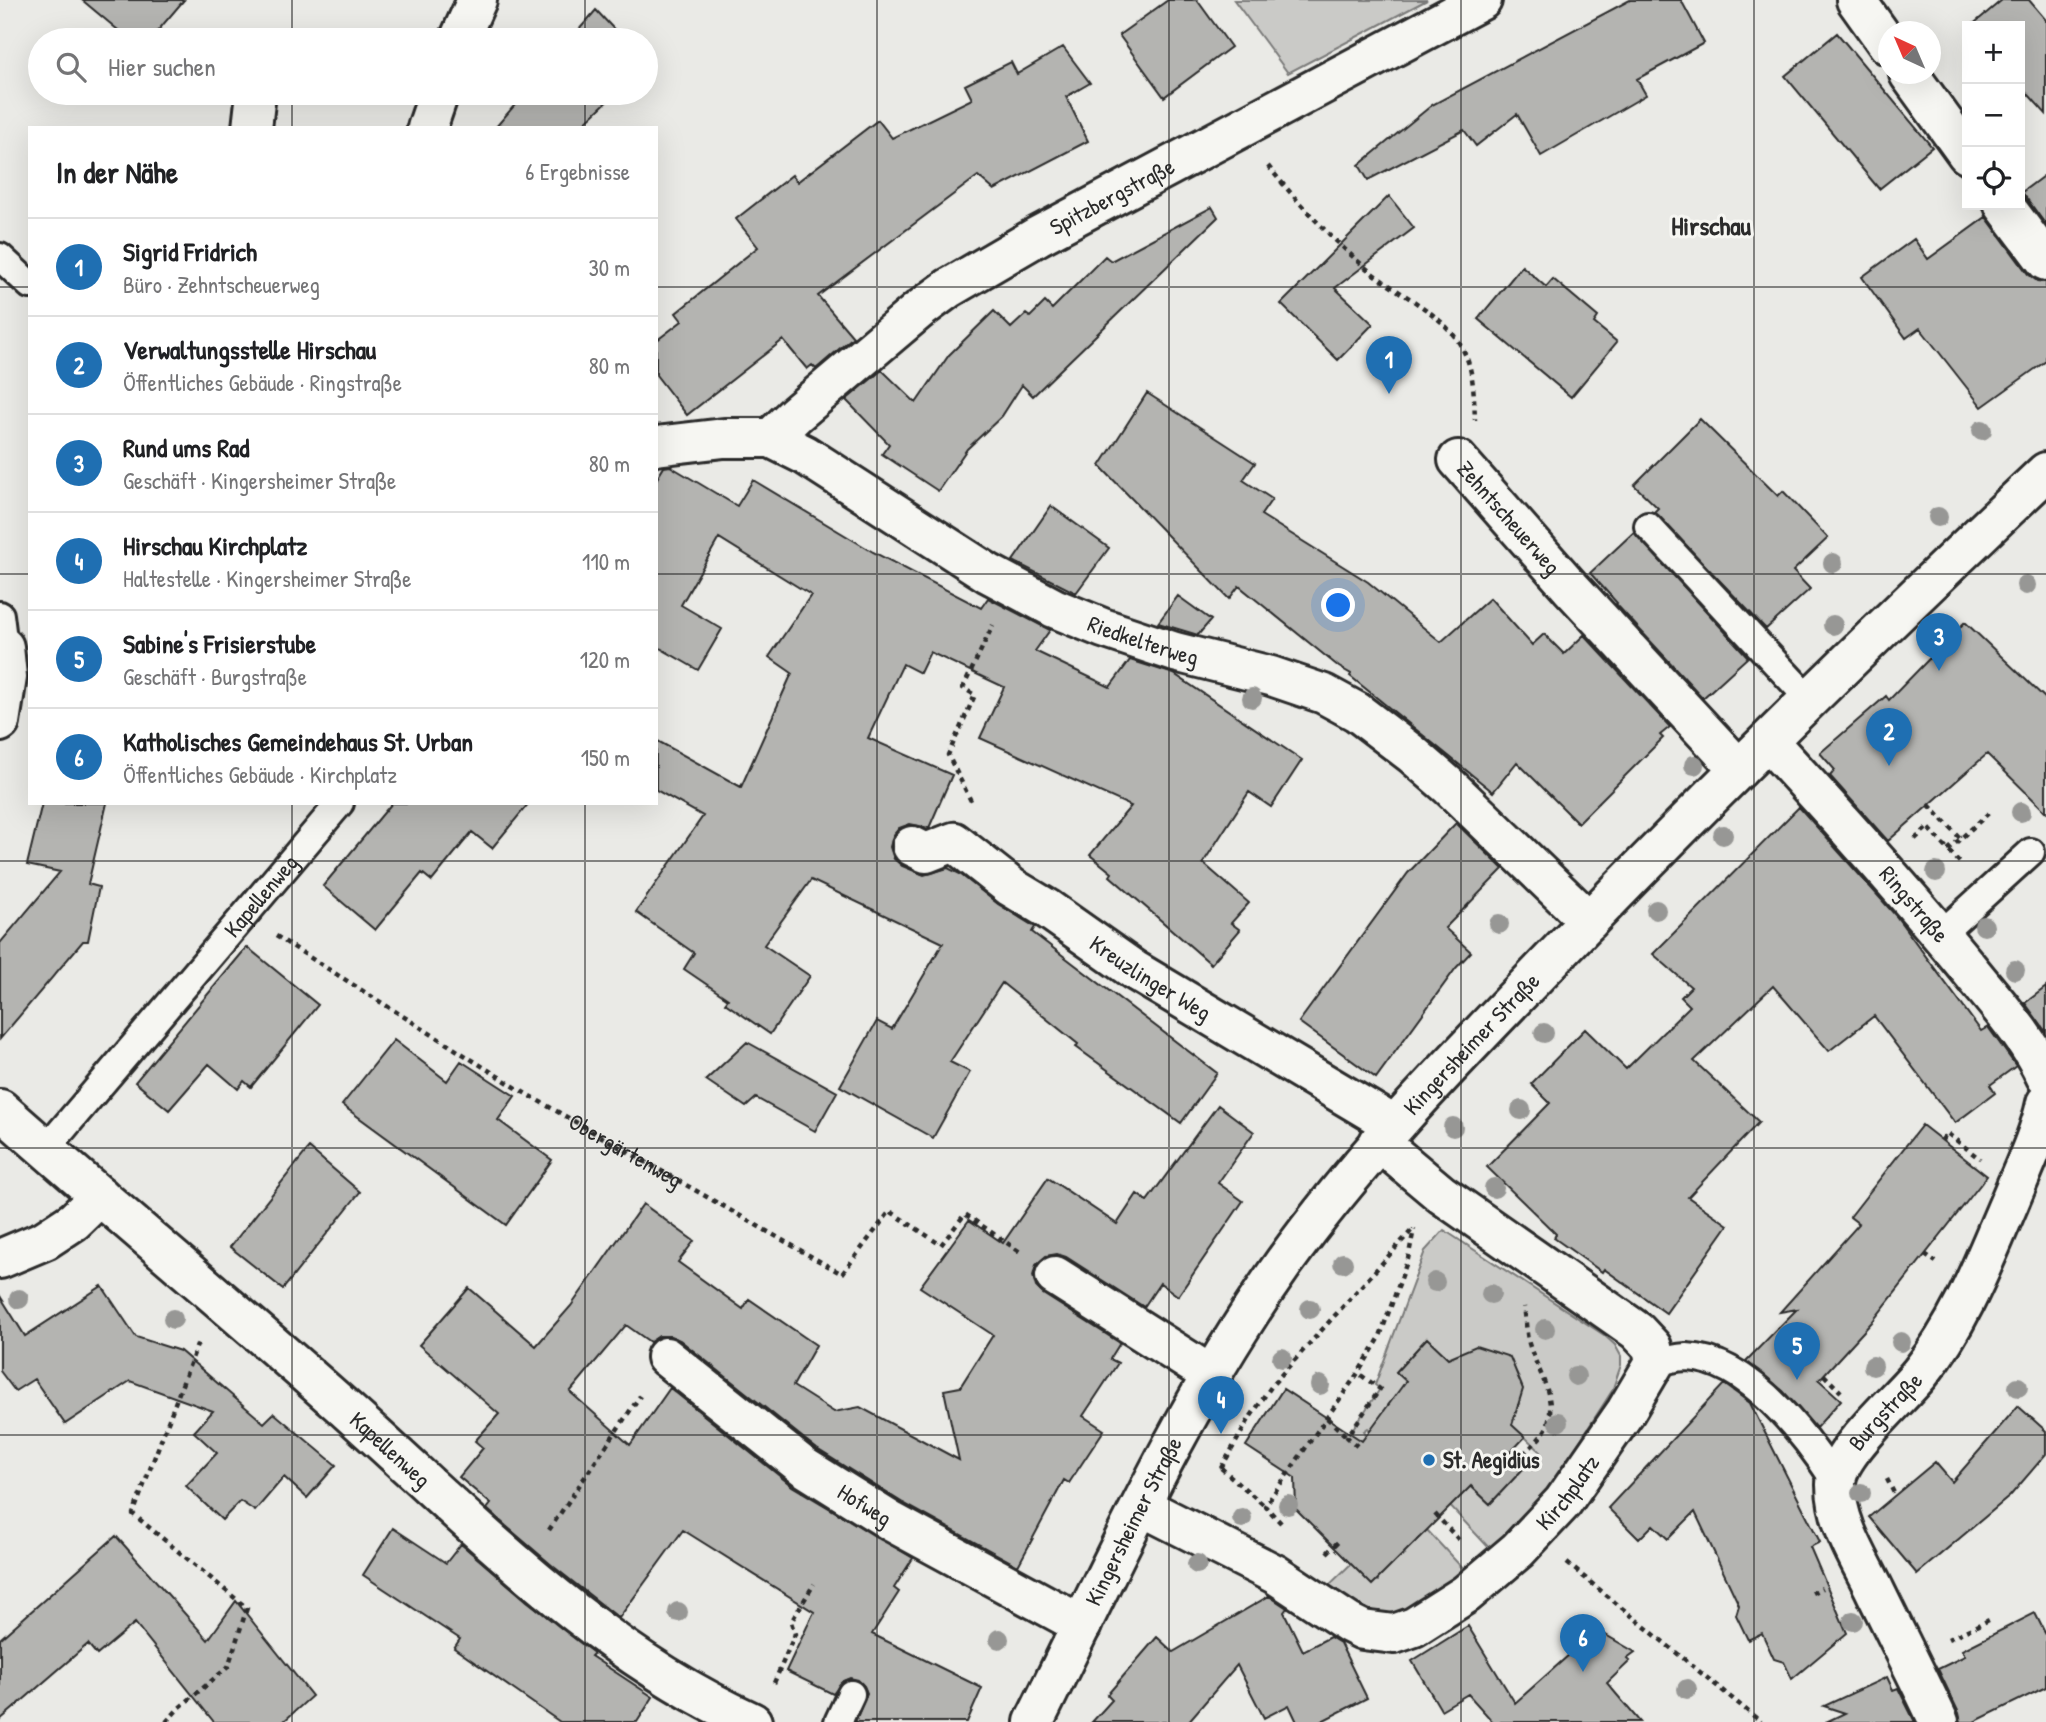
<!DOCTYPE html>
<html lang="de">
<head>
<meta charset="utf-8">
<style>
	body { margin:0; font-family:"Patrick Hand",sans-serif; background:#f2f2f2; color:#202124 }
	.controls { position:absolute; right:21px; top:21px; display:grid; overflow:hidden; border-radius:0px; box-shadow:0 7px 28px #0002 }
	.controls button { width:63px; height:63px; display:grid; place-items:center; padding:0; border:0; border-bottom:2px solid #e0e0e0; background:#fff; color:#202124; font:35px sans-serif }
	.compass { position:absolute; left:1878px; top:21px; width:63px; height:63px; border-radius:50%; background:#fff; box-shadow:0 7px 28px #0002; rotate:316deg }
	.you { position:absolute; left:1339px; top:606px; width:24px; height:24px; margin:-18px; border:5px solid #fff; border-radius:50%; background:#1a73e8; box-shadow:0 0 0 10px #1a73e833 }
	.badge { display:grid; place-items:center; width:46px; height:46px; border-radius:50%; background:#1f6fb2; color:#fff; font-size:23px; font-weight:700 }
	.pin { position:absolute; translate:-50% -58px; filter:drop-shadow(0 2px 4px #0008) }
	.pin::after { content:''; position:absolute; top:37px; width:24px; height:21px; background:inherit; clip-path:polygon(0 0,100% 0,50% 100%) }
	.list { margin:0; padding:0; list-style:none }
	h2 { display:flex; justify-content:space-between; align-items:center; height:91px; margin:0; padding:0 28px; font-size:30px }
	h2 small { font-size:23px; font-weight:400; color:#757577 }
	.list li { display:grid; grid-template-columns:46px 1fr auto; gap:21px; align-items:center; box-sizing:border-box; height:98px; padding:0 28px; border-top:2px solid #e0e0e0 }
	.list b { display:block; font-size:26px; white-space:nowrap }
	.list p { margin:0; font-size:23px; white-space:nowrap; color:#757577 }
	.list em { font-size:23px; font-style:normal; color:#757577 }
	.icon { flex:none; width:38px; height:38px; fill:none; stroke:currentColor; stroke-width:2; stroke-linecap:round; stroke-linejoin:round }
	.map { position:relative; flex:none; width:2046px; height:1722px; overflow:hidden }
	.search { position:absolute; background:#fff; box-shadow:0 7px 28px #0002; left:28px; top:28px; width:630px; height:77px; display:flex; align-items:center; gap:18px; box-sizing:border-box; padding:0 24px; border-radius:38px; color:#757577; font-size:26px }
	.panel { position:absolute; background:#fff; box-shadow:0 7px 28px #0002; left:28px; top:126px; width:630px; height:679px; border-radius:0px }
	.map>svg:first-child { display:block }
	.green { fill:#cacac7; stroke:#7a7a79; stroke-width:2 }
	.building { fill:#b4b4b1; stroke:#2b2b2b; stroke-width:2 }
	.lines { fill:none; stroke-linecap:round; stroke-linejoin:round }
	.lane-casing { stroke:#2b2b2b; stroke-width:32 }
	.street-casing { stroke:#2b2b2b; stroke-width:44 }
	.secondary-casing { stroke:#2b2b2b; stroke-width:44 }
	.path { stroke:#2b2b2b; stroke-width:4.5; stroke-dasharray:5 5; stroke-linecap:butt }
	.lane { stroke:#f6f6f2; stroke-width:26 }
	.street { stroke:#f6f6f2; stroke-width:38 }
	.secondary { stroke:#f6f6f2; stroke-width:38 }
	.tree { fill:#979795 }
	.grid { fill:none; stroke:#2b2b2b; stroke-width:2; stroke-opacity:0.55 }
	.poi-dot { fill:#1f6fb2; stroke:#f6f6f2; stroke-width:2.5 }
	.labels { text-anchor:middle; stroke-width:6; stroke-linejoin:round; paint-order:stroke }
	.street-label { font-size:23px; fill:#2b2b2b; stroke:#f6f6f2 }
	.poi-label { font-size:23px; font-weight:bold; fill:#2b2b2b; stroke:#f6f6f2; text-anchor:start }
	.quarter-label { font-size:26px; font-weight:bold; fill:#2b2b2b; stroke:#f6f6f2 }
</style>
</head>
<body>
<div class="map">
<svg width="2046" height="1722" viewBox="0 0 2046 1722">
	<rect width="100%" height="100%" fill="#eaeae6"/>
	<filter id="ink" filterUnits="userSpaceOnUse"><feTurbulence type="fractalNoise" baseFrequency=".0143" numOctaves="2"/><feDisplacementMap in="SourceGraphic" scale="14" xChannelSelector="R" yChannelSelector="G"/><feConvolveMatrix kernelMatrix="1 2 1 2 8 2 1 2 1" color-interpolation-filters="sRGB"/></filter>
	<g filter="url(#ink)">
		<path class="green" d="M1234 0H1427L1288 73Z
			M1444 1230 1604 1335 1615 1345 1621 1356V1365L1612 1391 1536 1509 1492 1551 1446 1502 1465 1481 1490 1504 1540 1451 1502 1416 1518 1407 1519 1404 1513 1402 1512 1378 1518 1376 1516 1372 1510 1374 1493 1358 1496 1352 1492 1351 1456 1365 1426 1339 1396 1372 1412 1387 1389 1404 1387 1407 1390 1410 1371 1431 1368 1428 1364 1431 1367 1435 1357 1446 1347 1437 1380 1389 1375 1385 1425 1251Z
			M1420 1529 1424 1533 1427 1530 1466 1572 1394 1617 1370 1615 1327 1587 1356 1559 1374 1581H1378V1574L1398 1553 1402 1556 1405 1554 1401 1550Z"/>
		<path class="building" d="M82 0H184L150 40H130Z
			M1168 0H1197L1231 47 1164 97 1119 35Z
			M1630 0H1681L1704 43 1637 79 1646 95 1541 156 1517 114 1476 146 1464 130 1368 180 1359 165 1432 105Z
			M2002 0H2029L2046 20V114L2020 85V26H1971Z
			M596 10 624 40H570Z
			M1837 33 1932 147 1879 189 1785 76Z
			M1063 47 1090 83 1066 97 1088 141 994 190 978 176 818 296 853 337 816 369 812 365 807 369 783 340 687 415 656 375V341L682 321 676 313 758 247 736 219 792 175 797 182 878 120 892 138 972 99 965 85 1011 62 1017 74Z
			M525 93H616L579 128H495Z
			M2046 174V225L2022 192Z
			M1389 196 1414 228 1335 288 1373 324 1338 360 1281 304Z
			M1212 207 1218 217 1033 396 1022 385 1002 416 967 449 938 491 882 454 889 444 846 400 882 370 916 403 949 355 994 311 1011 328 1026 314 1030 317 1045 302 1052 309 1105 256 1111 261Z
			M1986 217 2028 274 2037 281 2046 282V361L1982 407 1920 328 1906 338 1862 277 1914 239 1928 259Z
			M1522 266 1546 287 1553 279 1598 317 1594 323 1617 342 1571 397 1478 319Z
			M1147 393 1255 463 1243 480 1272 499 1261 515 1368 582 1441 642 1490 598 1532 645 1544 634 1564 654 1584 635 1670 727 1660 735 1663 738 1578 823 1517 762 1493 792 1350 676 1351 674 1339 667 1239 586 1229 599 1100 466Z
			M1700 419 1778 496 1783 491 1828 538 1793 571 1810 589 1766 629 1654 512 1658 508 1634 485Z
			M670 466 737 506 753 480 873 552 981 608 988 598 1050 630 1035 651 1110 687 1130 660 1174 674 1302 760 1271 807 1249 792 1203 863 1249 903 1231 923 1240 930 1211 964 1110 876 1112 873 1090 855 1131 806 980 738 1004 687 930 652 920 673 903 664 868 738 952 775 929 828 910 824 899 828 893 836 890 847 894 859 902 866 924 875 948 868 960 874 998 904 1035 927 1032 932 1217 1073 1181 1123 1076 1047 1078 1044 1002 983 950 1062 970 1072 933 1138 840 1086 877 1021 892 1029 943 943 811 880 764 945 810 976 770 1034 725 1003 728 999 684 969 694 953 636 912 703 816 656 790V740L741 787 792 673 769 657 811 595 719 538 681 605 722 629 698 670 658 647 656 651V480L664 467Z
			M1051 506 1109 548 1076 593 1013 561Z
			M1634 532 1748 657 1703 698 1616 604 1617 603 1590 573Z
			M1178 596 1211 620 1198 635 1158 623Z
			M1965 622 2046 699V812L1987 754 1888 841 1830 776 1835 770 1820 753 1886 696 1889 700Z
			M42 803H107L88 884 99 887 88 941H83L0 1039V943L60 872 27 865Z
			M392 803H529L492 848 472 832 432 881 422 873 375 930 323 886Z
			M1799 807 1896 916 1981 1031 1988 1027 2016 1066 1990 1085 1995 1093 1955 1123 1874 1016 1829 1051 1773 986 1694 1061 1759 1122 1688 1197 1728 1225 1666 1313 1604 1269 1602 1272 1554 1238 1556 1234 1487 1167 1550 1103 1531 1084 1585 1029 1626 1069 1690 1006 1681 997 1691 987 1653 954Z
			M1456 823 1503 869 1445 928 1471 952 1456 968 1376 1078 1299 1022 1408 873Z
			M247 947 318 1005 251 1087 244 1081 238 1089 209 1064 169 1110 135 1082Z
			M2046 987V1032L2025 1003Z
			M394 1040 447 1081 461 1061 515 1096 498 1120 552 1160 506 1225 342 1105Z
			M747 1042 837 1092 815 1131 756 1098 746 1107 706 1080Z
			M1218 1105 1254 1132 1218 1183 1243 1201 1178 1296 1160 1283 1144 1307 1066 1257 1057 1254 1046 1256 1036 1265 1033 1276 1036 1287 1043 1294 1120 1343 1110 1359 1118 1363 1083 1416 1104 1430 1069 1483 1064 1480 1018 1566 903 1503 817 1449 680 1340 670 1336H659L650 1342 626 1325 570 1392 630 1445 670 1388 792 1486 913 1558 894 1588 899 1592 872 1634 982 1688 967 1722H855L867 1693 864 1686 858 1680 850 1678 843 1681 833 1694 786 1671 814 1612 683 1530 619 1618 554 1567 506 1526 487 1509 491 1504 459 1477 483 1448 475 1441 499 1414 419 1345 469 1288 536 1346 571 1306 643 1204 694 1241 678 1262 743 1309 749 1299 816 1345 793 1386 834 1412 860 1407 959 1460 944 1390 960 1387 993 1335 920 1287 969 1220 1003 1243 1048 1178 1117 1224 1137 1194 1147 1201Z
			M1922 1125 1987 1176 1872 1322 1819 1380 1841 1400 1816 1428 1783 1391 1746 1361 1797 1309 1780 1312 1859 1224 1850 1217Z
			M309 1148 360 1192 283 1289 230 1247Z
			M102 1286 136 1337 180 1351 264 1423 274 1413 336 1465 307 1498 284 1477 255 1511 240 1501 222 1520 186 1486 217 1453 194 1432 213 1411 130 1381 65 1424 34 1379 15 1391 0 1371V1296L25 1336Z
			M1427 1338 1448 1358 1476 1346 1510 1357 1523 1389 1512 1425 1525 1437 1509 1454 1523 1469 1490 1504 1471 1486 1372 1585 1296 1509 1295 1478 1246 1446 1283 1389 1362 1441 1406 1381 1396 1372Z
			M1724 1384 1750 1403 1820 1542 1810 1547 1847 1633 1792 1679 1784 1662 1774 1659 1762 1633 1748 1640 1736 1615 1739 1605 1695 1512 1668 1539 1653 1525 1639 1539 1608 1508Z
			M2018 1406 2046 1431V1454L2010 1496 1917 1574 1869 1517 1935 1462 1952 1482Z
			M393 1528 446 1563 461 1544 527 1601 594 1653 591 1656 653 1697 637 1722H560L454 1648 460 1639 363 1575Z
			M116 1536 208 1640 236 1601 312 1696 283 1722H214L135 1623 97 1655 88 1644 0 1720V1639Z
			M1269 1596 1287 1608 1284 1612 1303 1651 1330 1637 1340 1643 1367 1698 1320 1722H1297L1289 1705 1264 1718 1237 1665 1188 1722H1092L1112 1700 1107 1695 1157 1637 1173 1652Z
			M2035 1613 2046 1635V1687L1974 1722H1961L1959 1713 1938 1669 1965 1656 1962 1650Z
			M1468 1626 1515 1703 1597 1630 1635 1652 1627 1658 1630 1661 1607 1683 1640 1722H1493L1468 1694 1441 1710 1412 1661Z
			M1887 1677 1893 1690 1898 1688 1915 1722H1826L1845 1713 1824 1706Z"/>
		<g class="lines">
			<g class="lane-casing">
				<g id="lane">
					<path d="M0 257 30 285"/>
					<path d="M1648 526 1810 700"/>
					<path d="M0 615 4 647"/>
					<path d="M1940 935 2031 852"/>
					<path id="s2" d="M46 1149 340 803"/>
					<path d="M1655 1362C1665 1361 1677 1357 1687 1357 1748 1359 1805 1435 1835 1481"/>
					<path d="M838 1722 851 1694"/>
				</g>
			</g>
			<g class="street-casing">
				<g id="street">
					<path d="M1856 0 1888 45"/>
					<path d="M459 40 477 0"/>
					<path d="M1909 74 1967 154"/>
					<path d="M252 128 256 93"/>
					<path d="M427 128 439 93"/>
					<path d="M2004 205 2046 261"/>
					<path id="s3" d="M771 438 796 414 919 310 949 288 1038 236 1482 0"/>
					<path id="s4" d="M656 446 724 438H771L805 455 988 573 1054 608 1103 628 1175 652 1271 676 1324 694 1357 712 1412 754 1450 787 1589 921"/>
					<path id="s5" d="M1458 460 1570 587 1739 769"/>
					<path d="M0 722 7 677 4 647"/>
					<path id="s6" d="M1768 741C1837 816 1905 891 1969 969 1996 1003 2028 1037 2046 1077"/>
					<path id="s7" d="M912 846 926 853 954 842 1011 887 1046 908 1134 970 1394 1125"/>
					<path id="s8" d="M0 1109C116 1212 236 1311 351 1414 476 1526 597 1653 752 1722"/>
					<path d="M0 1259 45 1240 74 1221 100 1196"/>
					<path d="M1055 1276 1211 1375"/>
					<path id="s9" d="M666 1357 804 1467 892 1522 1082 1625"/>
					<path id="s10" d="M1141 1506 1275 1574 1349 1623 1363 1630 1394 1634 1414 1627 1466 1594 1518 1550 1563 1502 1626 1411 1655 1362 1652 1347 1637 1331 1441 1194 1379 1142"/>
					<path id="s11" d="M1939 1722C1919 1679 1897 1636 1876 1593 1860 1559 1836 1524 1836 1485 1835 1453 1901 1398 1921 1372 1961 1322 1984 1261 2009 1203 2022 1171 2039 1137 2046 1103"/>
				</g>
			</g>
			<g class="secondary-casing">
				<g id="secondary">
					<path id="s12" d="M1034 1722C1111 1567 1182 1406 1283 1264 1364 1151 1462 1053 1558 953 1716 788 1880 629 2046 472"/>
				</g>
			</g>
			<g class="path">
				<path d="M1268 166C1300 205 1333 241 1372 273 1403 297 1447 315 1464 352 1474 371 1474 398 1475 420"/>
				<path d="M971 801 948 755 975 695 963 688 993 625"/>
				<path d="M1929 805 1960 838"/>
				<path d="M1915 839 1928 827 1961 864"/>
				<path d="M1948 850 1991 811"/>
				<path id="s1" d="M276 936 523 1092 842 1274 890 1211 941 1245 965 1214 1020 1252"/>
				<path d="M1942 1140 1947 1133 1980 1159"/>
				<path d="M1925 1254 1936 1262"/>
				<path d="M1824 1375 1841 1392"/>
				<path d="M1327 1418 1347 1437"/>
				<path d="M1357 1446 1347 1437 1380 1389 1358 1373"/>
				<path d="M1516 1461C1526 1451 1544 1437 1548 1424 1557 1394 1535 1368 1528 1340 1526 1329 1526 1318 1524 1307"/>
				<path d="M1221 1468 1251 1416 1273 1384 1412 1230"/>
				<path d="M1221 1468 1265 1506"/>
				<path d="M1887 1479 1895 1495"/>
				<path d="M1435 1514 1459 1540"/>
				<path d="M1281 1523 1265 1506 1358 1373 1379 1339 1408 1259 1414 1229"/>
				<path d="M549 1530 640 1396"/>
				<path d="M1327 1553 1338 1542"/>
				<path d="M1567 1563 1761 1722"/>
				<path d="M1812 1593 1822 1588"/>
				<path d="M1948 1639 1989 1620"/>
				<path d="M774 1683 795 1634 791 1622 814 1584"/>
				<path d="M166 1722 179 1708 228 1667 247 1608 133 1514 199 1340"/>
			</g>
			<use href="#lane" class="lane"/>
			<use href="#street" class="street"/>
			<use href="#secondary" class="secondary"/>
		</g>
		<g class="tree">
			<circle cx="1982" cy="430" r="10"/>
			<circle cx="1938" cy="517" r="10"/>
			<circle cx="1833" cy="563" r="10"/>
			<circle cx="2026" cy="585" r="10"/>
			<circle cx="1833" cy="625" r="10"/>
			<circle cx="1252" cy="698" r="10"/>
			<circle cx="1694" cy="765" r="10"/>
			<circle cx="2021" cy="812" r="10"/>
			<circle cx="1723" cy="835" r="10"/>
			<circle cx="1936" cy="872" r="10"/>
			<circle cx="1656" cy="910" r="10"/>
			<circle cx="1499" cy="924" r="10"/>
			<circle cx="1984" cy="926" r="10"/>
			<circle cx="2015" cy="970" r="10"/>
			<circle cx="1544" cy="1033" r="10"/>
			<circle cx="1521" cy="1110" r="10"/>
			<circle cx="1453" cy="1127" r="10"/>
			<circle cx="1494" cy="1188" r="10"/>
			<circle cx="1343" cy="1263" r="10"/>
			<circle cx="1435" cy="1282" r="10"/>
			<circle cx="1491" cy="1294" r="10"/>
			<circle cx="19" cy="1299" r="10"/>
			<circle cx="1310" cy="1309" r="10"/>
			<circle cx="173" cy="1319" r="10"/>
			<circle cx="1545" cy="1329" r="10"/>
			<circle cx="1901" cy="1342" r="10"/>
			<circle cx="1282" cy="1358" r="10"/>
			<circle cx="1873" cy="1366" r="10"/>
			<circle cx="1576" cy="1376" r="10"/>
			<circle cx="1320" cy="1385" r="10"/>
			<circle cx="2018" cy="1387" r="10"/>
			<circle cx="1558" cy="1422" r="10"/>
			<circle cx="1861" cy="1493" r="10"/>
			<circle cx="1288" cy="1505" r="10"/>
			<circle cx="1242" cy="1518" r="10"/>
			<circle cx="1197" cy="1564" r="10"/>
			<circle cx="678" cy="1612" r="10"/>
			<circle cx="1853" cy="1621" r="10"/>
			<circle cx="999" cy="1639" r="10"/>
			<circle cx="1687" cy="1689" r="10"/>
		</g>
	</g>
	<path class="grid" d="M292 0V40M585 0V40M877 0V1722M1169 0V1722M1461 0V1722M1754 0V1722M292 93V128M585 93V128M0 287H30M656 287H2046M0 574H30M656 574H2046M292 803V1722M585 803V1722M0 861H2046M0 1148H2046M0 1435H2046"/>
	<circle class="poi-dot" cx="1429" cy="1460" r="7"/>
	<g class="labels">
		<g class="street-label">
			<text dy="8" stroke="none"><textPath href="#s3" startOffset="420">Spitzbergstraße</textPath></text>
			<text dy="8" stroke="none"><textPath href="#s5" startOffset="77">Zehntscheuerweg</textPath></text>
			<text dy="8" stroke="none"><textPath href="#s4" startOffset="541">Riedkelterweg</textPath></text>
			<text dy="8" stroke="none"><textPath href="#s2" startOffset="332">Kapellenweg</textPath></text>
			<text dy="8" stroke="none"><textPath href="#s6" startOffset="219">Ringstraße</textPath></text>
			<text dy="8" stroke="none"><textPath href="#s7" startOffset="285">Kreuzlinger Weg</textPath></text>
			<text dy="8" stroke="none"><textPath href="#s12" startOffset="812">Kingersheimer Straße</textPath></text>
			<text dy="8" stroke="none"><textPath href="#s1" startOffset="410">Obergärtenweg</textPath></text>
			<text dy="8" stroke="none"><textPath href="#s11" startOffset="350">Burgstraße</textPath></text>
			<text dy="8" stroke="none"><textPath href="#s8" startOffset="518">Kapellenweg</textPath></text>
			<text dy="8" stroke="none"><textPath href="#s10" startOffset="513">Kirchplatz</textPath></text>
			<text dy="8" stroke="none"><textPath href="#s9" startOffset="248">Hofweg</textPath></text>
			<text dy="8" stroke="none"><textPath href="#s12" startOffset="224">Kingersheimer Straße</textPath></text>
		</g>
		<g class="poi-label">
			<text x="1443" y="1468">St. Aegidius</text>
		</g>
		<g class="quarter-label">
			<text x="1711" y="235">Hirschau</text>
		</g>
	</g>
</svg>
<div class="controls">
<button>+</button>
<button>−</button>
<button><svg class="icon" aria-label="locate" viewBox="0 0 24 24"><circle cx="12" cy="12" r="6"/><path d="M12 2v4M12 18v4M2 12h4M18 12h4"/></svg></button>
</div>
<svg class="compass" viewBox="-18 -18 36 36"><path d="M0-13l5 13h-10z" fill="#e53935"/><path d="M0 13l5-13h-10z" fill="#757577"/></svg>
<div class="you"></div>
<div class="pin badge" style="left:1389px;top:394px">1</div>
<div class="pin badge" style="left:1889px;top:766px">2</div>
<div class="pin badge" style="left:1939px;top:671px">3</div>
<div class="pin badge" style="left:1221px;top:1434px">4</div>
<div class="pin badge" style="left:1797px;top:1380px">5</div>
<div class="pin badge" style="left:1583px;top:1672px">6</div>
<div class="search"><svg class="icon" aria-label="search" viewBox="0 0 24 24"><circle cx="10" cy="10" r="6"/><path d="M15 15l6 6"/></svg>Hier suchen</div>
<section class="panel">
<h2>In der Nähe<small>6 Ergebnisse</small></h2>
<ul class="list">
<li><span class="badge">1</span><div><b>Sigrid Fridrich</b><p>Büro · Zehntscheuerweg</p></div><em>30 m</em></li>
<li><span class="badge">2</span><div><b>Verwaltungsstelle Hirschau</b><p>Öffentliches Gebäude · Ringstraße</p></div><em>80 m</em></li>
<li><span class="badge">3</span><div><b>Rund ums Rad</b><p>Geschäft · Kingersheimer Straße</p></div><em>80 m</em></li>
<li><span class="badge">4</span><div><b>Hirschau Kirchplatz</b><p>Haltestelle · Kingersheimer Straße</p></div><em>110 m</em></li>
<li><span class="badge">5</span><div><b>Sabine's Frisierstube</b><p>Geschäft · Burgstraße</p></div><em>120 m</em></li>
<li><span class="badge">6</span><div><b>Katholisches Gemeindehaus St. Urban</b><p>Öffentliches Gebäude · Kirchplatz</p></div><em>150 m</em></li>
</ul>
</section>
</div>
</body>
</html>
